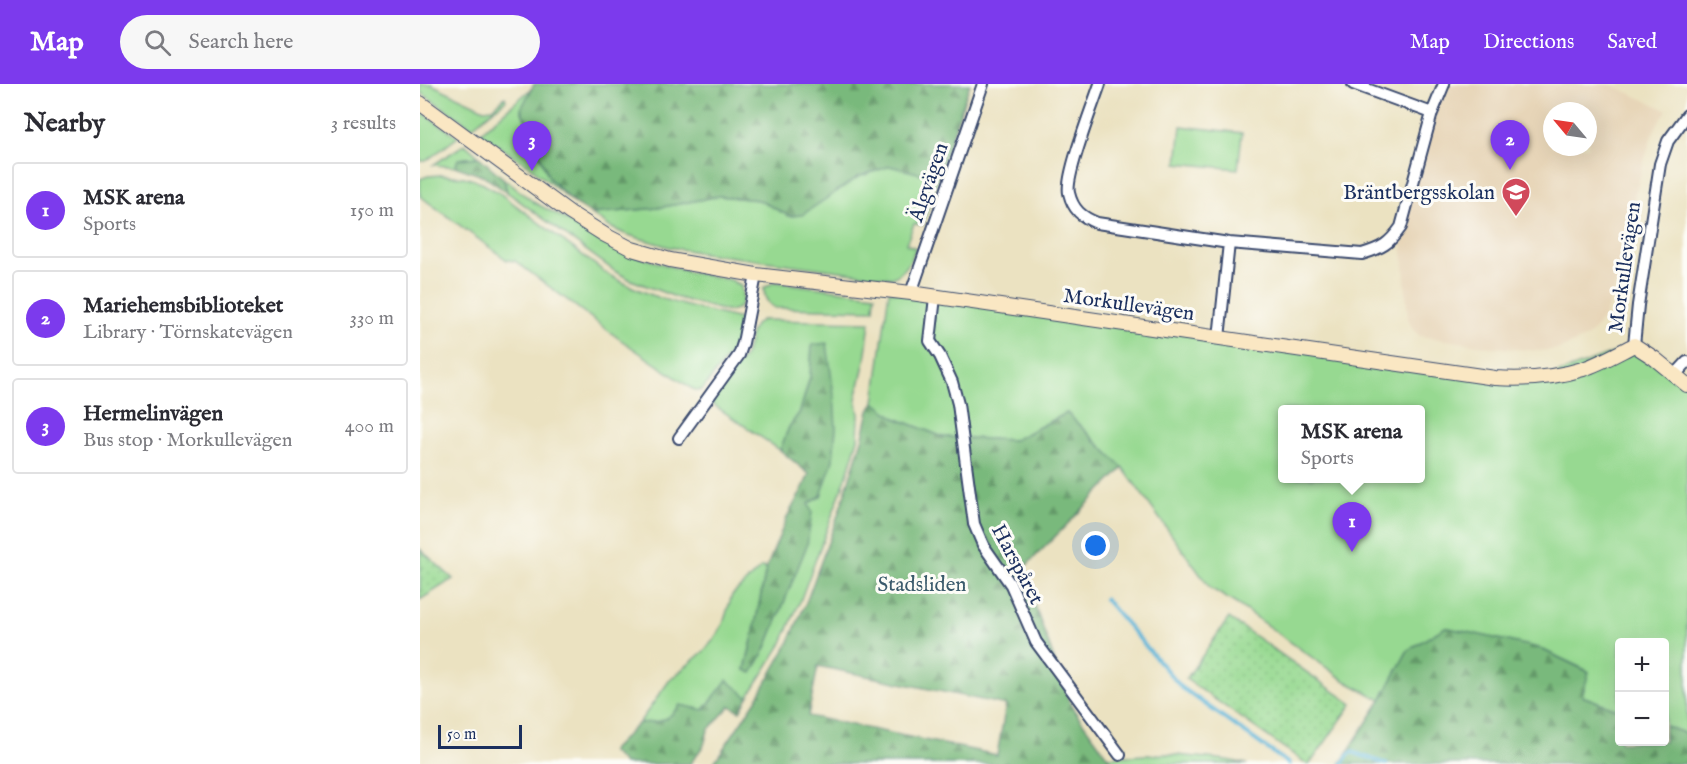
<!DOCTYPE html>
<html lang="en">
<head>
<meta charset="utf-8">
<style>
	body { margin:0; font-family:"IM FELL English",serif; background:#f7f7f7; color:#2b2b33 }
	.controls { position:absolute; right:18px; bottom:18px; display:grid; overflow:hidden; border-radius:6px; box-shadow:0 6px 24px #0002 }
	.controls button { width:54px; height:54px; display:grid; place-items:center; padding:0; border:0; border-bottom:2px solid #e1e1e2; background:#fff; color:#2b2b33; font:30px sans-serif }
	.compass { position:absolute; left:1123px; top:18px; width:54px; height:54px; border-radius:50%; background:#fff; box-shadow:0 6px 24px #0002; rotate:299deg }
	.scale { position:absolute; left:18px; bottom:15px; width:84px; box-sizing:border-box; padding-left:6px; border:3px solid #1b2f5e; border-top:0; font-size:16px; line-height:21px; white-space:nowrap; color:#1b2f5e; -webkit-text-stroke:4px #fdfcf7; paint-order:stroke }
	.you { position:absolute; left:676px; top:462px; width:21px; height:21px; margin:-15px; border:4px solid #fff; border-radius:50%; background:#1a73e8; box-shadow:0 0 0 9px #1a73e833 }
	.badge { display:grid; place-items:center; width:39px; height:39px; border-radius:50%; background:#7c3aed; color:#fff; font-size:20px; font-weight:700 }
	.pin { position:absolute; translate:-50% -50px; filter:drop-shadow(0 2px 3px #0008) }
	.pin::after { content:''; position:absolute; top:32px; width:21px; height:18px; background:inherit; clip-path:polygon(0 0,100% 0,50% 100%) }
	.popup { position:absolute; left:858px; top:321px; width:147px; height:78px; box-sizing:border-box; display:grid; place-content:center; border-radius:6px; background:#fff; filter:drop-shadow(0 2px 4px #0005); font-size:20px; white-space:nowrap; color:#7c7c81 }
	.popup b { font-size:22px; color:#2b2b33 }
	.popup::after { content:''; position:absolute; left:50%; top:100%; margin-left:-12px; border:12px solid transparent; border-top-color:#fff }
	.list { margin:0; padding:0; list-style:none }
	h2 { display:flex; justify-content:space-between; align-items:center; height:78px; margin:0; padding:0 24px; font-size:26px }
	h2 small { font-size:20px; font-weight:400; color:#7c7c81 }
	.list li { display:grid; grid-template-columns:39px 1fr auto; gap:18px; align-items:center; box-sizing:border-box; height:96px; margin:0 12px 12px; padding:0 12px; border:2px solid #e1e1e2; border-radius:6px }
	.list b { display:block; font-size:22px; white-space:nowrap }
	.list p { margin:0; font-size:20px; white-space:nowrap; color:#7c7c81 }
	.list em { font-size:20px; font-style:normal; color:#7c7c81 }
	.icon { flex:none; width:33px; height:33px; fill:none; stroke:currentColor; stroke-width:2; stroke-linecap:round; stroke-linejoin:round }
	.map { position:relative; flex:none; width:1267px; height:680px; overflow:hidden }
	header { display:flex; align-items:center; gap:36px; box-sizing:border-box; height:84px; padding:0 30px; background:#7c3aed; color:#fff }
	header strong { font-size:28px }
	nav { display:flex; gap:33px; margin-inline-start:auto; font-size:21px }
	.search { width:420px; height:54px; background:#f7f7f7; display:flex; align-items:center; gap:15px; box-sizing:border-box; padding:0 21px; border-radius:33px; color:#7c7c81; font-size:22px }
	main { display:flex }
	aside { flex:1; background:#fff }
	.map>svg:first-child { display:block }
	.built { fill:#e7d5b8; fill-rule:evenodd }
	.grass { fill:#97d991; stroke:#598478; stroke-width:1.5; fill-rule:evenodd }
	.forest { fill:url(#forest-firs); stroke:#4a746c; stroke-width:1.5; fill-rule:evenodd }
	.park { fill:url(#park-dots); stroke:#598478; stroke-width:1.5 }
	.lines { fill:none; stroke-linecap:round; stroke-linejoin:round }
	.stream { stroke:#59b3d7; stroke-width:4 }
	.street-casing { stroke:#3a4a6d; stroke-width:14 }
	.secondary-casing { stroke:#3a4a6d; stroke-width:16 }
	.street { stroke:#fff; stroke-width:10 }
	.secondary { stroke:#fae7c3; stroke-width:14 }
	.labels { text-anchor:middle; stroke-width:6; stroke-linejoin:round; paint-order:stroke }
	.street-label { font-size:21px; fill:#1b2f5e; stroke:#fdfcf7 }
	.poi-label { font-size:21px; fill:#1b2f5e; stroke:#fdfcf7; text-anchor:end }
	.park-label { font-size:21px; fill:#3a5a6b; stroke:#fdfcf7 }
</style>
</head>
<body>
<header>
<strong>Map</strong>
<div class="search"><svg class="icon" aria-label="search" viewBox="0 0 24 24"><circle cx="10" cy="10" r="6"/><path d="M15 15l6 6"/></svg>Search here</div>
<nav><a>Map</a><a>Directions</a><a>Saved</a></nav>
</header>
<main>
<aside>
<h2>Nearby<small>3 results</small></h2>
<ul class="list">
<li><span class="badge">1</span><div><b>MSK arena</b><p>Sports</p></div><em>150 m</em></li>
<li><span class="badge">2</span><div><b>Mariehemsbiblioteket</b><p>Library · Törnskatevägen</p></div><em>330 m</em></li>
<li><span class="badge">3</span><div><b>Hermelinvägen</b><p>Bus stop · Morkullevägen</p></div><em>400 m</em></li>
</ul>
</aside>
<div class="map">
<svg width="1267" height="680" viewBox="0 0 1267 680">
	<defs>
		<pattern id="forest-firs" width="22" height="20" patternUnits="userSpaceOnUse" patternTransform="scale(1.5)"><rect width="22" height="20" fill="#79b97b"/><path d="M5 1l3.5 6h-7zM16 11l3.5 6h-7z" fill="#629768"/></pattern>
		<pattern id="park-dots" width="8" height="8" patternUnits="userSpaceOnUse" patternTransform="scale(1.5)"><rect width="8" height="8" fill="#97d991"/><path d="M2 2h.1M6 6h.1" fill="none" stroke="#82bb7f" stroke-width="1.8" stroke-linecap="round"/></pattern>
	</defs>
	<rect width="100%" height="100%" fill="#fdfcf7"/>
	<filter id="ink" filterUnits="userSpaceOnUse"><feTurbulence type="fractalNoise" baseFrequency=".0167" numOctaves="2"/><feDisplacementMap in="SourceGraphic" scale="12" xChannelSelector="R" yChannelSelector="G"/><feConvolveMatrix kernelMatrix="1 2 1 2 8 2 1 2 1" color-interpolation-filters="sRGB"/></filter>
	<filter id="wash" filterUnits="userSpaceOnUse"><feTurbulence type="fractalNoise" baseFrequency=".008" numOctaves="4" result="noise"/><feDisplacementMap in="SourceGraphic" scale="24" xChannelSelector="R" yChannelSelector="G"/><feGaussianBlur stdDeviation="1.35" result="paint"/><feColorMatrix in="noise" values="0 0 0 0 0 0 0 0 0 0 0 0 0 0 0 0 0 1.4 0 .05"/><feComposite in="paint" operator="in"/></filter>
	<g filter="url(#wash)">
		<rect width="100%" height="100%" fill="#ebe2c1"/>
		<path class="built" d="M1024 0H1189L1247 26 1234 46 1223 80 1206 148 1205 166 1193 211 1184 232 1175 245 1167 253 1140 265 1119 267 1071 263 1000 252 993 246 988 234 981 143ZM1132 27H1168V63H1132Z"/>
		<path class="grass" d="M0 0H11L64 25 73 24 85 13 86 16 52 43 0 8Z
			M112 4 101 26 129 94 154 119 109 82 60 49Z
			M0 27 38 53 6 77H0Z
			M761 42 822 49 818 85 757 79Z
			M45 60 59 73 39 75 36 81 37 83 13 81Z
			M470 82 502 90H519L503 141 494 140 486 160 496 164C490 178 486 188 472 194L283 169 249 163 205 150 190 143 172 130 238 124 299 112 339 116 369 132 381 131 438 93Z
			M21 91 44 93 58 97 78 108 189 191C232 216 272 223 320 235L317 254 312 267 283 305 278 307 271 304 198 254 95 177 87 176 0 112V95L8 92Z
			M84 95 115 119 142 133 183 159 203 168 269 188 311 196 321 202 323 216 319 224 310 227 298 225 258 214 211 196 196 188 87 108Z
			M354 198 455 211 454 226 355 224C347 220 344 213 344 204Z
			M469 207 975 279 1129 293 1214 261 1267 301V650L1245 642 1244 558H1200L1199 626 1162 612 1168 587 1119 564 988 566 961 616 927 598 818 521 790 504 703 384 647 329 594 356 523 353 475 334 454 318ZM863 326H1001V394H863Z
			M341 236 450 238 445 276 436 315 439 330 438 355 427 391 381 515 361 561 328 613 307 597 284 626 260 621C246 639 240 638 219 639L249 597 284 567 295 554 303 540 312 511 342 483 346 485 333 552 325 585 345 566 365 516 388 420 392 261 390 293 380 328 369 343 360 366 291 319 301 302 325 272 332 246 336 240Z
			M747 670 807 676 827 680H693L688 673Z"/>
		<path class="forest" d="M114 0H550L519 90H502L470 82 438 93 382 131 369 132 339 116 299 112 238 124 172 130 154 119 129 94 101 25Z
			M59 73 84 95 87 108 63 92 37 83 36 81 38 75Z
			M407 259 414 312 416 344 413 376 401 412 388 420 392 428 387 461 345 566 332 589 325 586 333 552 346 485 368 431 383 404 389 390 360 366 369 343 380 328 390 293 392 261Z
			M454 318 475 334 523 353 594 356 647 329 703 384 602 486 651 622 693 680H293L336 616 367 562 387 516 418 431 442 356 449 327ZM398 582 586 621 577 671 388 632Z
			M1025 543 1119 564 1169 588 1162 612 1199 626 1200 658H1244L1245 642 1267 650V680H920L961 616 988 566Z
			M307 596 328 613 320 627 310 622 288 646 284 661 270 680H204L191 667 219 639C240 638 246 639 260 621L284 626Z"/>
		<path class="park" d="M0 465 33 495 0 516Z
			M809 534 932 620 890 680H887L766 595Z"/>
		<g class="lines">
			<path class="stream" d="M685 515 761 603 869 680
				M922 680 928 671 932 668 966 680"/>
		</g>
	</g>
	<g filter="url(#ink)">
		<g class="lines">
			<g class="street-casing">
				<path id="street" d="M680 0C673 21 645 92 649 109 653 126 662 133 677 139L809 159 942 170C962 164 969 160 981 143L1012 29 1024 0
					M933 0 1012 29
					M491 209 563 0
					M515 213 510 257 520 272 532 298 538 320 554 440 563 461 591 501 616 558 700 671
					M799 254 809 159
					M1214 261 1218 221 1240 80 1248 57 1267 31
					M1255 291 1267 278
					M259 354 319 271 323 259 336 191"/>
			</g>
			<g class="secondary-casing">
				<path id="secondary" d="M0 19 150 129 185 151 212 165 250 176 336 191 491 209 1075 294C1105 296 1134 294 1163 285 1181 279 1198 269 1214 261L1234 274 1267 301"/>
			</g>
			<use href="#street" class="street"/>
			<use href="#secondary" class="secondary"/>
		</g>
	</g>
	<defs>
		<g id="school-pin" transform="scale(1.5)"><path d="M0 17L-7.5 6A9.5 9.5 0 1 1 7.5 6Z" fill="#d1495b" stroke="#fdfcf7"/><path d="M0-5L7-2L0 1L-7-2ZM-4 1L0 2.5L4 1V4Q0 6-4 4Z" fill="#fff"/></g>
	</defs>
	<g fill-rule="evenodd">
		<use href="#school-pin" x="1096" y="108"/>
	</g>
	<g class="labels">
		<g class="street-label">
			<text transform="translate(508 98) rotate(-71)" y="7">Älgvägen</text>
			<text transform="translate(1204 183) rotate(-82)" y="7">Morkullevägen</text>
			<text transform="translate(709 220) rotate(8)" y="7">Morkullevägen</text>
			<text transform="translate(598 480) rotate(62)" y="7">Harspåret</text>
		</g>
		<g class="poi-label">
			<text x="1075" y="115">Bräntbergsskolan</text>
		</g>
		<g class="park-label">
			<text x="502" y="507">Stadsliden</text>
		</g>
	</g>
</svg>
<div class="controls">
<button>+</button>
<button>−</button>
</div>
<svg class="compass" viewBox="-18 -18 36 36"><path d="M0-13l5 13h-10z" fill="#e53935"/><path d="M0 13l5-13h-10z" fill="#7c7c81"/></svg>
<div class="scale">50 m</div>
<div class="you"></div>
<div class="pin badge" style="left:932px;top:468px">1</div>
<div class="popup"><b>MSK arena</b>Sports</div>
<div class="pin badge" style="left:1090px;top:86px">2</div>
<div class="pin badge" style="left:112px;top:87px">3</div>
</div>
</main>
</body>
</html>
